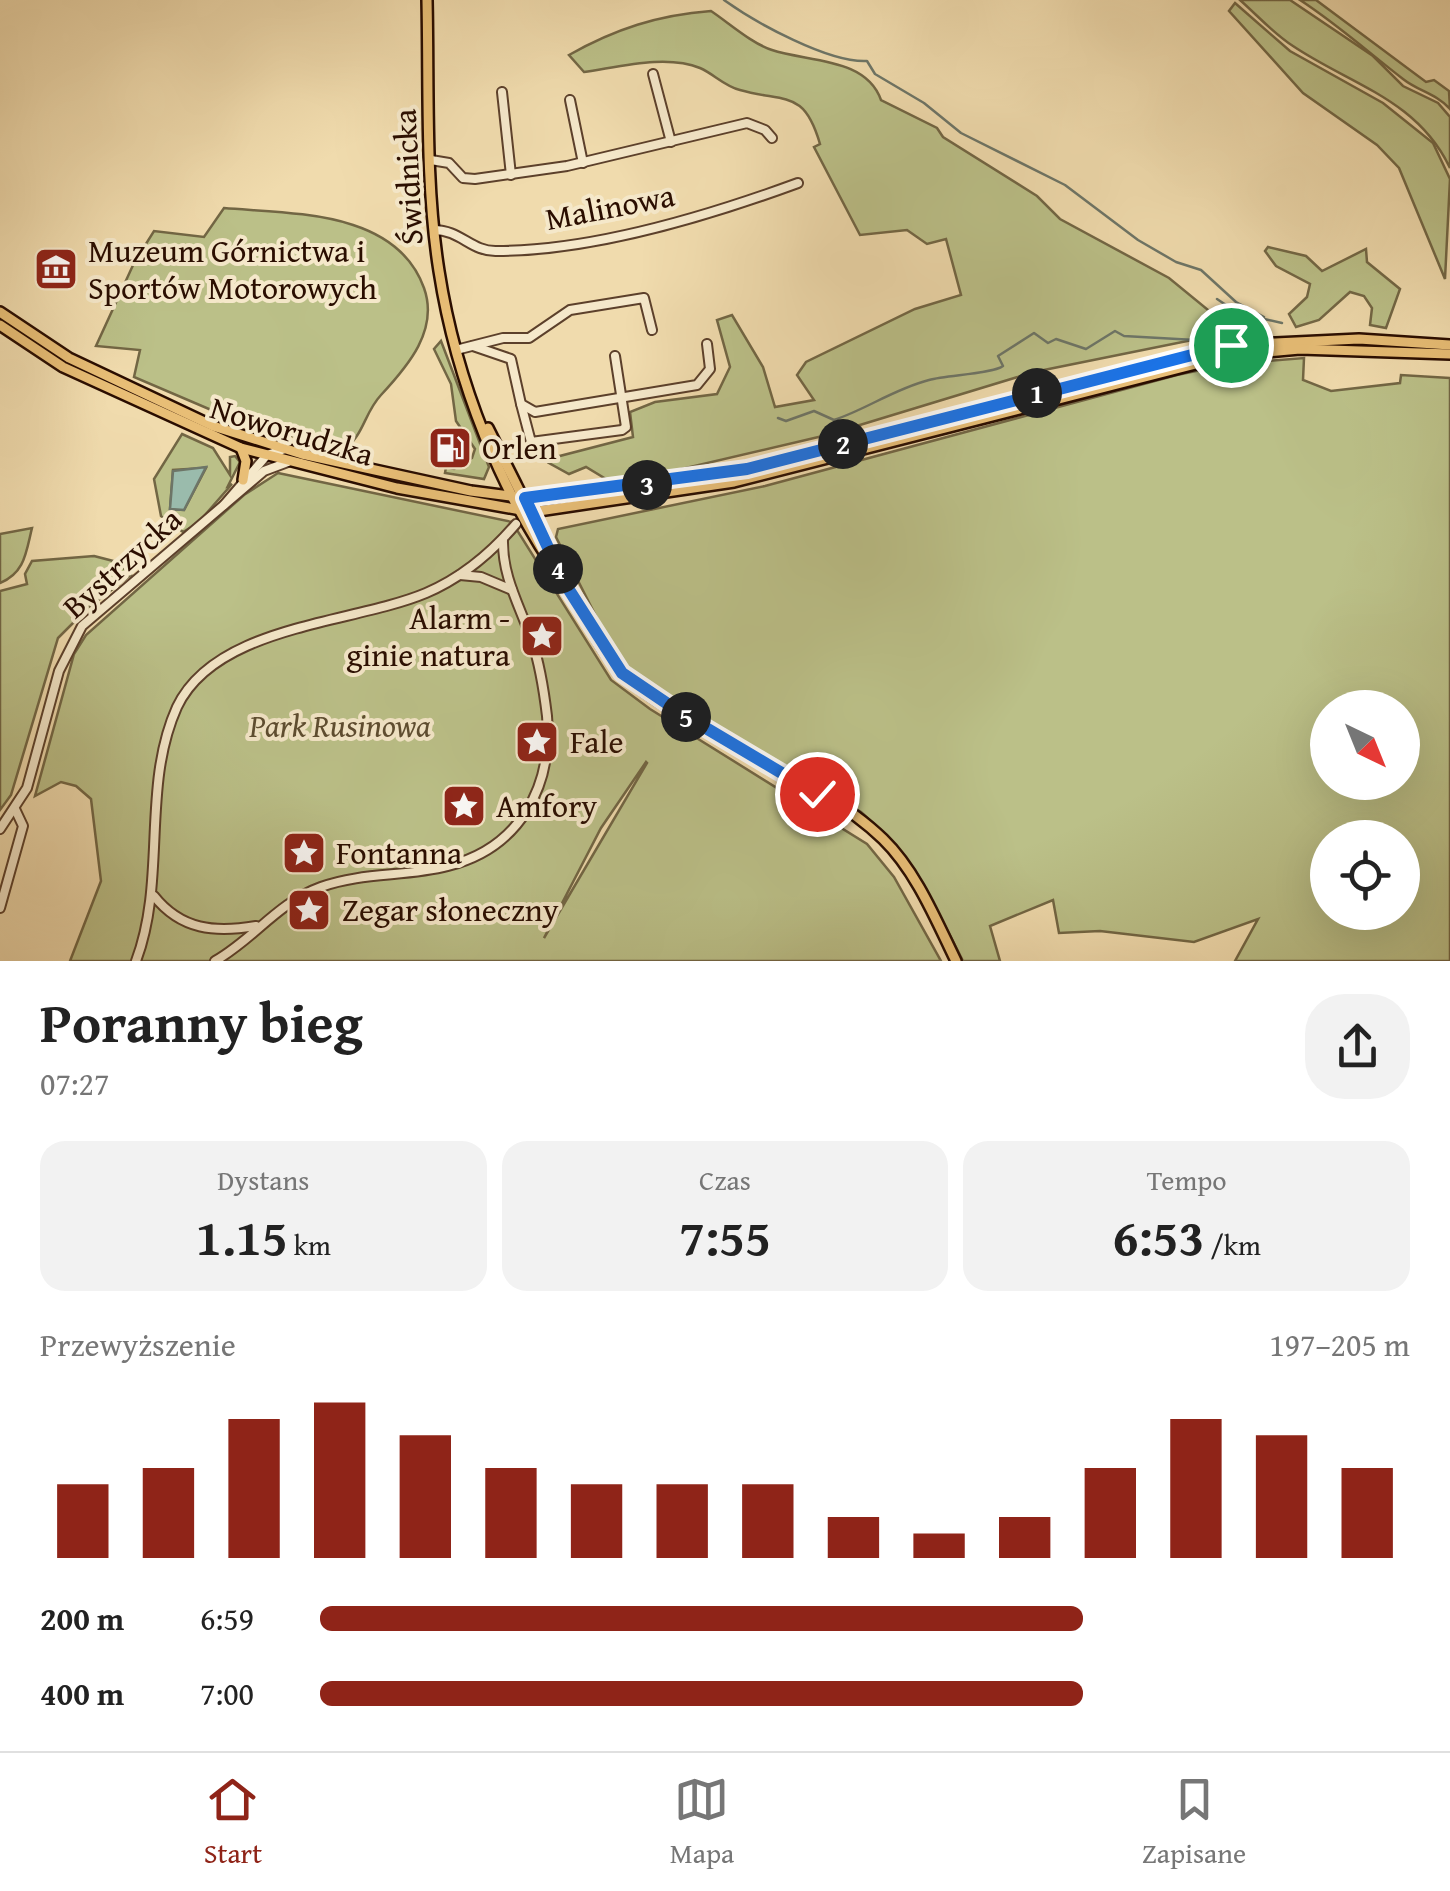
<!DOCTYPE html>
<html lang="pl">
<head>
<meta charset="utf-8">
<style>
  :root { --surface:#fff; --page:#f2f2f2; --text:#222; --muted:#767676; --line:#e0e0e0; --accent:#8f2418 }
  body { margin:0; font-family:"Gentium Book Plus",serif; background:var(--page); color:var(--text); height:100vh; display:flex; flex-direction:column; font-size:38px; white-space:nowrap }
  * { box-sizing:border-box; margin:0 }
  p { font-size:32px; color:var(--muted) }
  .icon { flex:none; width:55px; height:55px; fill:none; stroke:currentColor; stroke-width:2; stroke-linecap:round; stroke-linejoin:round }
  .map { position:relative; height:961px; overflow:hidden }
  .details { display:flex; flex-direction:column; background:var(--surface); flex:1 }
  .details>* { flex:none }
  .needle { width:65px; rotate:137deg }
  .tools { position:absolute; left:1310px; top:690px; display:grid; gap:20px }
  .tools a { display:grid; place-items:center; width:110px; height:110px; border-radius:50%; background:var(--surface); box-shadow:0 10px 40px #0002; font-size:50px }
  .pin { position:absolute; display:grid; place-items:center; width:85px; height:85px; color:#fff; margin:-42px; border:5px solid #fff; border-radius:50%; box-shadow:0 2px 10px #0007 }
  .km { position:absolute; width:50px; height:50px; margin:-25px; border-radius:50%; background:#222; color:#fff; font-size:28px; line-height:50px; text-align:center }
  .round { display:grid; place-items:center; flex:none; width:105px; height:105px; border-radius:40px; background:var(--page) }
  .head { display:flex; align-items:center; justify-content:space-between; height:170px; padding:0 40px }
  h1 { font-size:55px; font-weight:700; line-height:75px }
  .stats { display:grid; grid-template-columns:repeat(3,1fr); gap:15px; height:170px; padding:10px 40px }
  .stats div { display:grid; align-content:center; border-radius:25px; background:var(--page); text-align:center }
  .stats b { font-size:50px; font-weight:700 }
  .stats small { font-size:28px; font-weight:400 }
  .stats p { font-size:28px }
  .chart { height:280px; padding:20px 40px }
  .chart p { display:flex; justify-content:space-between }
  .chart svg { width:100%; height:180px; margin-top:10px; stroke:var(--accent); stroke-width:6 }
  ul { padding:0 40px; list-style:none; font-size:32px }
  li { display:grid; grid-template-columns:160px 120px 1fr; align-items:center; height:75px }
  li i { height:25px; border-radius:12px; background:var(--accent) }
  .dock { display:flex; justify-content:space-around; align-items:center; height:140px; border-top:2px solid var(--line); background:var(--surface); font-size:28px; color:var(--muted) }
  .dock a { display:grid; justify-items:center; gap:5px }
  .dock .current { color:var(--accent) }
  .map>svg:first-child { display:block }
</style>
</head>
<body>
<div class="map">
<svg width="1450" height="961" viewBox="0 0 1450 961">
  <rect width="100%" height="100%" fill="#f0dbad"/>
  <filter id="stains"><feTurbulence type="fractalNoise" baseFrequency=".002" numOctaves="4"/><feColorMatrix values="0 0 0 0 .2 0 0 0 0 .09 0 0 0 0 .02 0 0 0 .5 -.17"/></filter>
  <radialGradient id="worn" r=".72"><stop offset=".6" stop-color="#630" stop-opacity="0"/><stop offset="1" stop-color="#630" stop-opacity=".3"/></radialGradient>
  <g fill="#bbc088" stroke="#726644" stroke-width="2.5" fill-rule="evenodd">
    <path d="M1240 0H1290L1373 56 1403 86 1438 103 1450 117V168C1417 99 1351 85 1293 46 1274 34 1257 15 1240 0Z"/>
    <path d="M1300 0H1316L1426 82 1434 80 1449 91 1450 109C1437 94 1418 91 1403 79 1368 52 1337 24 1300 0Z"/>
    <polygon points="1235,3 1290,51 1383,103 1433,143 1450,179 1445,279 1399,168 1377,145 1303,93 1229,11"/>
    <path d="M711 11C729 23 751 43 772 50 807 62 866 57 881 100L937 128 943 137 1037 196 1060 219 1169 278 1213 314 1227 338 1212 336 1034 372 827 435 643 478 606 479 586 467 569 474 549 463 556 457 633 437 630 412 655 402 717 394 730 367 717 320 732 315 763 367 775 407 814 400 797 375 806 362 915 309 961 295 946 239 927 244 907 230 860 235 814 147 820 144C804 89 786 103 740 90 724 86 714 74 700 68 666 54 619 67 584 72L569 55C615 29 658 15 711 11Z"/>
    <path d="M224 208C293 214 396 210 424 288 439 330 408 366 381 395 364 413 364 436 343 450L237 421 134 377 140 350 96 346 134 263 154 231 204 237Z"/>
    <polygon points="1268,247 1306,256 1322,271 1366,249 1367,262 1400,289 1386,328 1370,325 1372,308 1364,296 1350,292 1319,320 1296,327 1289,314 1307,297 1310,284 1276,266 1265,251"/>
    <polygon points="441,341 489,467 484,479 445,473 446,467 454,469 472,458 475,449 456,421 451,384 434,349"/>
    <path d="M1304 358 1303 380 1331 391 1400 383 1401 375 1450 378V961H1235L1258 919 1194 942 1100 931 1059 933 1053 900 990 926 1000 961H963C934 904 911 854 861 812L639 679 616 656 556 537 558 529 765 486 1177 375 1229 364ZM1328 708H1402V782H1328ZM1328 838H1402V912H1328Z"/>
    <path d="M182 434 213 448 230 475V457L235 456 240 462 228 486 232 484 198 523 183 532 161 516 154 479ZM206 468 184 510 170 509 173 470Z"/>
    <path d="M278 473 512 522 611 680 650 709 867 844 894 877 941 961H70L101 881 91 799 76 786 61 782 35 796 74 654 86 635 244 495ZM646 762 647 763 544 938 601 828Z"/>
    <path d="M32 528C26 552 25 573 0 583V534Z"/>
    <polygon points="94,556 117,562 131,575 88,608 58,638 11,795 0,810 0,591 27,584 25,574 32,561"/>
  </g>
  <polygon fill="#9abbac" stroke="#6d7567" stroke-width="2.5" points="206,467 184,510 170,509 173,471"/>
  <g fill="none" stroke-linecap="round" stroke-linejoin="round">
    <g stroke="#6d7567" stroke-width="2.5">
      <path d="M724 0C756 23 829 63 867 61L875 74 924 103 961 133 1065 185 1138 240 1176 262 1201 270 1236 302 1264 317"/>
      <polyline points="1217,299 1238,313 1282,323"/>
      <path d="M778 418 786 421 814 411 834 420C867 409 894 389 929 380 947 375 992 374 1003 366L998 356 1034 333 1048 343 1056 339 1086 349 1115 331 1124 336 1195 340 1218 329"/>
    </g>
    <defs>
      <g id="minor">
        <polyline points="653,74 671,142"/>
        <polyline points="502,92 511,175"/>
        <polyline points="570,100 583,163"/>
        <polyline points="431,160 449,163 463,178 475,179 567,166 747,123 765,130 772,138"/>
        <path d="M434 230C461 230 471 252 497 251 594 251 708 216 798 183"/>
        <polyline points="473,346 511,359 521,404 535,412 697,385 710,369 707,344"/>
        <polyline points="456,350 503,338 529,338 570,310 644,298 652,330"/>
        <polyline points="521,404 531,442 622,430 626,427 615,356"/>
        <polyline points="224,505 267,455 285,449"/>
        <polyline points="460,575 481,577 512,590"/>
        <polyline points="0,829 27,788 59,671 82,626 264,471 288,462"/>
        <path d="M154 896C181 930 215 933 256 926"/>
        <polyline points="0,908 23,826 15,809"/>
        <path d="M136 961C167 879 141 787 177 707 216 625 352 624 426 593 461 578 492 552 516 524"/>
        <path d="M215 961C254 939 277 903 321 887 362 872 406 877 448 866 520 848 553 786 547 716 544 691 540 665 532 641 520 606 502 577 503 539"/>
      </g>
      <g id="major">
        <path d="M427 0C429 90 425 183 439 271 456 381 501 494 565 584 587 615 602 659 633 683 706 740 819 777 883 839 916 871 936 920 956 961"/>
        <polyline points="0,312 69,358 213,426 302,454 471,491 525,498 747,469 1231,345 1359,339 1450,345"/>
        <polyline points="0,325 63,367 241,448 397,488 532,512 734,482 1231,355 1300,349 1450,354"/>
        <polyline points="488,428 559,570"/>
        <polyline points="241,448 246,461 243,480"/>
      </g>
    </defs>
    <use href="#minor" stroke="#5c402b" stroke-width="12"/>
    <use href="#major" stroke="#2a0d00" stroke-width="14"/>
    <use href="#minor" stroke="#f5e8ca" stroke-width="8"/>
    <use href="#major" stroke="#e8be76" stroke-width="9"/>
  </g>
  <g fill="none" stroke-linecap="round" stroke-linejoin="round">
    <defs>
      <polyline id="route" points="817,794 684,715 622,673 564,582 525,498 747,469 1231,345"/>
    </defs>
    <use href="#route" stroke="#fff" stroke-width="20"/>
    <use href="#route" stroke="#1a73e8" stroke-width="12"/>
  </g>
  <defs>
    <symbol id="museum-square" viewBox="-11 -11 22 22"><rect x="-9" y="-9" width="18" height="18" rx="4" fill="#8f2418" stroke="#f5e8ca"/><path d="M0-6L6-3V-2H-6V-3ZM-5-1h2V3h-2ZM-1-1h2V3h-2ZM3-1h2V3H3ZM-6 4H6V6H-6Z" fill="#fff"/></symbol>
    <symbol id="fuel-square" viewBox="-11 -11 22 22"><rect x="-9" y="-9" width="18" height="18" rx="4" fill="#8f2418" stroke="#f5e8ca"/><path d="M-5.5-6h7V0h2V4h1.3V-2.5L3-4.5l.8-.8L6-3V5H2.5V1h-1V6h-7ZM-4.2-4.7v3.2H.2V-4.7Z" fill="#fff"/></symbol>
    <symbol id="sight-square" viewBox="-11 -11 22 22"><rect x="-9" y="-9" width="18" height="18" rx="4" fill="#8f2418" stroke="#f5e8ca"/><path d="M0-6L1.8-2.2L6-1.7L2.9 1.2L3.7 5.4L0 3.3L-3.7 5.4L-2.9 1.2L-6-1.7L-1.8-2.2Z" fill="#fff"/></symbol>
  </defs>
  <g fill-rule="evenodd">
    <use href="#museum-square" x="31" y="244" width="50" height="50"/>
    <use href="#fuel-square" x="425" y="423" width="50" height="50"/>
    <use href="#sight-square" x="517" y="611" width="50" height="50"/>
    <use href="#sight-square" x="512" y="717" width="50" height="50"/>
    <use href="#sight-square" x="439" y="781" width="50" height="50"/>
    <use href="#sight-square" x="279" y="828" width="50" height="50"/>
    <use href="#sight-square" x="284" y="885" width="50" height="50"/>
  </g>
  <g text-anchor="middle" stroke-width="8" stroke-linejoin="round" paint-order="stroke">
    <g font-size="32" fill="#2a0d00" stroke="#f5e8ca">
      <text transform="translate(408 177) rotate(-93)" y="11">Świdnicka</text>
      <text transform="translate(610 207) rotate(-11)" y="11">Malinowa</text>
      <text transform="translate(292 431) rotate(17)" y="11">Noworudzka</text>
      <text transform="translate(122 563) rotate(-42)" y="11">Bystrzycka</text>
    </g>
    <g font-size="32" fill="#2a0d00" stroke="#f5e8ca" text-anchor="start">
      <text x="88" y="262">Muzeum Górnictwa i<tspan x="88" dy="37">Sportów Motorowych</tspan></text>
      <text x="482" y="459">Orlen</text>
      <text x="510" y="629" text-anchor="end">Alarm -<tspan x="510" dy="37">ginie natura</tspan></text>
      <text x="570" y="753">Fale</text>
      <text x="496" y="817">Amfory</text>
      <text x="336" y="864">Fontanna</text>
      <text x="342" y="921">Zegar słoneczny</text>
    </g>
    <g font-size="32" font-style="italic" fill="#5d4c30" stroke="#f5e8ca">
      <text x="340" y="737">Park Rusinowa</text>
    </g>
  </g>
  <rect width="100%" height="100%" filter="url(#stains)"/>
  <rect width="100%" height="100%" fill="url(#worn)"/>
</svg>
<div class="tools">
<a><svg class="needle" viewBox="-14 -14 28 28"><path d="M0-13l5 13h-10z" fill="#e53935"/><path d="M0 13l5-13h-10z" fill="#767676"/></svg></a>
<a><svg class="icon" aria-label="locate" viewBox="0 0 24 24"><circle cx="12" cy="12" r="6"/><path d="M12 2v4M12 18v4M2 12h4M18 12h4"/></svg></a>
</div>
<div class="pin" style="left:1231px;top:345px;background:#1e9e55"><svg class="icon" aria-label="arrive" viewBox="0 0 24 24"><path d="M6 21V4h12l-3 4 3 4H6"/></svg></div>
<div class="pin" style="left:817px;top:794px;background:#d93025"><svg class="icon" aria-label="check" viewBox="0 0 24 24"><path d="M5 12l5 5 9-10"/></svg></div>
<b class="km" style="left:1037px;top:393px">1</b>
<b class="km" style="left:843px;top:444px">2</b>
<b class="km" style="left:647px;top:485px">3</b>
<b class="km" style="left:558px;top:569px">4</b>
<b class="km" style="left:686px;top:717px">5</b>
</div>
<section class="details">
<div class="head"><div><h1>Poranny bieg</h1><p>07:27</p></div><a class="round"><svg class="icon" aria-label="share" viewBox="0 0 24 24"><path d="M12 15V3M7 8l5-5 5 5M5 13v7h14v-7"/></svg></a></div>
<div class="stats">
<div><p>Dystans</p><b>1.15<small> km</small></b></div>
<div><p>Czas</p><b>7:55</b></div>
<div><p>Tempo</p><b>6:53<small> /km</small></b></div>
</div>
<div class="chart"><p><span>Przewyższenie</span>197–205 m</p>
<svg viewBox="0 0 160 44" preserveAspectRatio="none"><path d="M5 44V26M15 44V22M25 44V10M35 44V6M45 44V14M55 44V22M65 44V26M75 44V26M85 44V26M95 44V34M105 44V38M115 44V34M125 44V22M135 44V10M145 44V14M155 44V22"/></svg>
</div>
<ul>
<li><b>200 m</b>6:59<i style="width:70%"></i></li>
<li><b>400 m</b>7:00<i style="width:70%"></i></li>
</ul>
</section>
<nav class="dock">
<a class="current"><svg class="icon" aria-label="home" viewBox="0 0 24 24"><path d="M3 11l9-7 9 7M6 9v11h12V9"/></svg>Start</a>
<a><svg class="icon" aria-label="map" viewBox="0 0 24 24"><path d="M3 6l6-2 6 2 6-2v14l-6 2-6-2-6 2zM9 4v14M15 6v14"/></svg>Mapa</a>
<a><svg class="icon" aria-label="saved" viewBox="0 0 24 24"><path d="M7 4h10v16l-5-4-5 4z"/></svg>Zapisane</a>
</nav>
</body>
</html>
